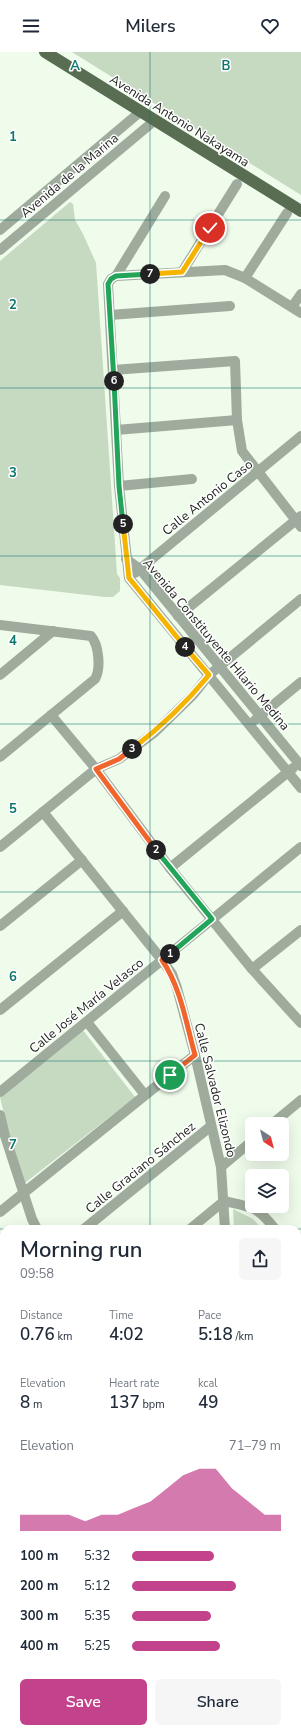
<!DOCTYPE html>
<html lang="en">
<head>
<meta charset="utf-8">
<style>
  :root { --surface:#fff; --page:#f6f6f7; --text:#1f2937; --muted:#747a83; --accent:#c3428c }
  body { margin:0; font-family:"Nunito Sans",sans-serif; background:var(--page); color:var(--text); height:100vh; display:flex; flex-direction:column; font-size:15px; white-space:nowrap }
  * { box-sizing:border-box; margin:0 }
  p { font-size:13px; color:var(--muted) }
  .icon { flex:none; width:22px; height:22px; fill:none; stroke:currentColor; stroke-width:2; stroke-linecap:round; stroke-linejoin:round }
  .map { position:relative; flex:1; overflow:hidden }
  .side { position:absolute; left:0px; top:1173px; width:301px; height:508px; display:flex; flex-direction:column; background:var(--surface); border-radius:12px 12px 0 0; box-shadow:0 4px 16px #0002 }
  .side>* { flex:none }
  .needle { width:26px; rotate:144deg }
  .buttons { position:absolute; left:245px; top:1065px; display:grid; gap:8px }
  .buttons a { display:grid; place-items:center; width:44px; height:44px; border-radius:6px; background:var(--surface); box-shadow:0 4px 16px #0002; font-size:20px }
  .pin { position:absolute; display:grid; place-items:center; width:34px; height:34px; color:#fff; margin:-17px; border:2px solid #fff; border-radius:50%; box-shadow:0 1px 4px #0007 }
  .km { position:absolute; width:20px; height:20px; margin:-10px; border-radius:50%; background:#222; color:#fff; font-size:11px; line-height:20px; text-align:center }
  .round { display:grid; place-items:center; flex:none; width:42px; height:42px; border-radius:6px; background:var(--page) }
  .headline { display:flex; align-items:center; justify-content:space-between; height:68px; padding:0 20px }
  h1 { font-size:22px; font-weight:600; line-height:30px }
  .stats { display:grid; grid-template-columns:repeat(3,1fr); gap:6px; height:68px; padding:4px 20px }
  .stats div { display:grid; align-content:center }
  .stats b { font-size:17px; font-weight:600 }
  .stats small { font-size:11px; font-weight:400 }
  .stats p { font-size:11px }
  .chart { height:112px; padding:8px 20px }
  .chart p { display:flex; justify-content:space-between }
  .chart svg { width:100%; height:72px; margin-top:4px; fill:var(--accent); opacity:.7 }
  .cta { display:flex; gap:8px; margin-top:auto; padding:8px 20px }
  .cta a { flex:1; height:46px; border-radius:6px; background:var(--accent); color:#fff; font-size:16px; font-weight:600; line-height:46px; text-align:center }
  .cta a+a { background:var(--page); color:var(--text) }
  ul { padding:0 20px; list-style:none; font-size:13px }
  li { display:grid; grid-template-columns:64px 48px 1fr; align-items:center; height:30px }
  li i { height:10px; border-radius:5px; background:var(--accent) }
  header { display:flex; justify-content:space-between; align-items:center; height:52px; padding:0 20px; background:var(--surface); font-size:18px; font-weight:600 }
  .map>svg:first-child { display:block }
</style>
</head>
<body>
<header><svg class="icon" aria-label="menu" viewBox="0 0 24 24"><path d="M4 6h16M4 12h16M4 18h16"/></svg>Milers<svg class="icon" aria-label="heart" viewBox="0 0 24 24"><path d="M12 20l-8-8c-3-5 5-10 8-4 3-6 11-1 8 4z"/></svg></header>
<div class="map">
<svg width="301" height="1681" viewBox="0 0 301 1681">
  <rect width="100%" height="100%" fill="#effbeb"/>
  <g fill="#c6d9c1">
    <polygon points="72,0 301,0 301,143"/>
    <polygon points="70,150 73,152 75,168 83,182 96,211 117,522 120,526 120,539 113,545 105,545 0,533 0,209"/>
    <polygon points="82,977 135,1045 21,1134 0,1045"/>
    <polygon points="233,1157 253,1167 262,1177 234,1177"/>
    <polygon points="297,1219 301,1224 301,1296 297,1299"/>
  </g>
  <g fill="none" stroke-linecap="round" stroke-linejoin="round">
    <g stroke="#8fa988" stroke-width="10">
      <polyline points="0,1361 4,1375"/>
      <polyline points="89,1677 90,1681"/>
    </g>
    <g stroke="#9fab9c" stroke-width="10">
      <polyline points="0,178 140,60"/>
      <polyline points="0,198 154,69"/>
      <polyline points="182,220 237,132"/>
      <polyline points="116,224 165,144"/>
      <polyline points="245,226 287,161"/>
      <polyline points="292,255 301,242"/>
      <polyline points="301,261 245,226 225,218 116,224 111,227 108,232 119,434 129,526 301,736"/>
      <polyline points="110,263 230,254"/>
      <polyline points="113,318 235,309 237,368 242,399 301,475"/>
      <polyline points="116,378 237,368"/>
      <polyline points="119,434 192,427"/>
      <polyline points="126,507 140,517 301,714"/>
      <polyline points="135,521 301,384"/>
      <polyline points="178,564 301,464"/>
      <path d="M0 573 91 584C99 593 101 617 95 627L0 705"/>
      <polyline points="0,623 53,579"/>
      <polyline points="51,663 96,717 170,816 252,917 301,971"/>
      <polyline points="255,668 301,630"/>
      <polyline points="43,760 162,908 172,922 177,936 195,1003 221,1115 225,1177"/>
      <polyline points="0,795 96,717 119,707 155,680 193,643 209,623 301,547"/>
      <polyline points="170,816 293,716"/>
      <polyline points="0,874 82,808"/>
      <polyline points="252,917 301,878"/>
      <polyline points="0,958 123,859"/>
      <polyline points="87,970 145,1043"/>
      <polyline points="0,1040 301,795"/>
      <polyline points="0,1063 5,1084 32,1167 37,1177"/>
      <polyline points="272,1072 301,1048"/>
      <polyline points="221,1115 252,1089"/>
      <polyline points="0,1160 195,1003"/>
      <polyline points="84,1177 211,1074"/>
      <path d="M190 1177 224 1149C252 1155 257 1154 275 1177"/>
      <polyline points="297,1204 301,1209"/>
      <polyline points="0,1241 4,1246"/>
      <polyline points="0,1306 4,1320"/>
      <polyline points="297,1309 301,1306"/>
      <polyline points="297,1394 301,1444"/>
      <polyline points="0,1425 4,1440"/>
      <polyline points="0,1552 4,1549"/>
      <polyline points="297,1561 301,1558"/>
      <polyline points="0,1636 4,1633"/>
      <polyline points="69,1677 70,1681"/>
      <polyline points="101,1677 102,1681"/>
      <polyline points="245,1677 245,1681"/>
      <polyline points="54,1681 59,1677"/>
      <polyline points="151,1681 156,1677"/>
    </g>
    <polyline stroke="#586d52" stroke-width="12" points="45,0 301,159"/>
  </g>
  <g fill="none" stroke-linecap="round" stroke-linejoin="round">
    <defs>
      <path id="split-1" d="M170 902 162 908C181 936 186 971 195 1003L170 1023"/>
      <polyline id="split-2" points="156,798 212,867 170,902"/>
      <polyline id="split-3" points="132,697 119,707 96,717 156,798"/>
      <path id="split-4" d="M132 697C161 675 186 651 209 623L185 595"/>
      <polyline id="split-5" points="123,472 129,526 185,595"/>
      <polyline id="split-6" points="114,329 119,434 123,472"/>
      <polyline id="split-7" points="114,329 108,232 111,227 116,224 150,222"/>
      <polyline id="split-8" points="150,222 182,220 210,176"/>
    </defs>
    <use href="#split-1" stroke="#fff" stroke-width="8"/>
    <use href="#split-2" stroke="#fff" stroke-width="8"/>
    <use href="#split-3" stroke="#fff" stroke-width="8"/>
    <use href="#split-4" stroke="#fff" stroke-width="8"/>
    <use href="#split-5" stroke="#fff" stroke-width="8"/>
    <use href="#split-6" stroke="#fff" stroke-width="8"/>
    <use href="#split-7" stroke="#fff" stroke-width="8"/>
    <use href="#split-8" stroke="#fff" stroke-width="8"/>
    <use href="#split-1" stroke="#f0652b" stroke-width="5"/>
    <use href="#split-2" stroke="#22a559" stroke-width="5"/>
    <use href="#split-3" stroke="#f0652b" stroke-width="5"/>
    <use href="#split-4" stroke="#f5b400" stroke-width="5"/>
    <use href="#split-5" stroke="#f5b400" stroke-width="5"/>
    <use href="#split-6" stroke="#22a559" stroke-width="5"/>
    <use href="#split-7" stroke="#22a559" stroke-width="5"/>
    <use href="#split-8" stroke="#f5b400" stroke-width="5"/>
  </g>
  <path fill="none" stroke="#0f766e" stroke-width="1" stroke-opacity="0.55" d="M150 0V1177M0 168H301M0 336H301M0 504H301M0 672H301M0 840H301M0 1009H301M0 1177H301M0 1345H4M297 1345H301M0 1513H4M297 1513H301M150 1677V1681"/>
  <g text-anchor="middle" stroke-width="3" stroke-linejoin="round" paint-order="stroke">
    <g font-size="13" fill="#1e221d" stroke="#fff">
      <text transform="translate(180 68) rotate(32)" y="5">Avenida Antonio Nakayama</text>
      <text transform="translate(69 123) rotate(-40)" y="5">Avenida de la Marina</text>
      <text transform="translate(207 445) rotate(-39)" y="5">Calle Antonio Caso</text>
      <text transform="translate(217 592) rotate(50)" y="5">Avenida Constituyente Hilario Medina</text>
      <text transform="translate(86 953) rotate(-39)" y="5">Calle José María Velasco</text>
      <text transform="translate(216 1038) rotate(76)" y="5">Calle Salvador Elizondo</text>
      <text transform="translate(140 1115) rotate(-39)" y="5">Calle Graciano Sánchez</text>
    </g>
  </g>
  <g font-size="13" text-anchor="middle" font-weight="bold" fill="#0f766e" stroke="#fff" stroke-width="3" stroke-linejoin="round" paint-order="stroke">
    <text x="75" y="18">A</text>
    <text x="226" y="18">B</text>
    <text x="13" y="89">1</text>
    <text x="13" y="257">2</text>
    <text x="13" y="425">3</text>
    <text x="13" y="593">4</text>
    <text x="13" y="761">5</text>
    <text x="13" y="929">6</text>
    <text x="13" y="1097">7</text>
  </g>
</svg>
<div class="buttons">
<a><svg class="needle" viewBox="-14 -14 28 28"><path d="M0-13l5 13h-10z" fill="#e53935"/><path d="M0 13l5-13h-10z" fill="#747a83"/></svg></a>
<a><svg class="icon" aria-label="layers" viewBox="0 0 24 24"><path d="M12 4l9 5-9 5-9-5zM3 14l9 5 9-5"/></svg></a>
</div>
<div class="pin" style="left:170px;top:1023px;background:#1e9e55"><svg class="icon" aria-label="arrive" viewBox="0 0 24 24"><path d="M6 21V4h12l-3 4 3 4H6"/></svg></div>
<div class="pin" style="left:210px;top:176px;background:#d93025"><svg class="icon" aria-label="check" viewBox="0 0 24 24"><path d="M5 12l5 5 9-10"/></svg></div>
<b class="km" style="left:170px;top:902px">1</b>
<b class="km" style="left:156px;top:798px">2</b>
<b class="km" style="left:132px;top:697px">3</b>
<b class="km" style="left:185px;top:595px">4</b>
<b class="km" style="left:123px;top:472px">5</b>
<b class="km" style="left:114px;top:329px">6</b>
<b class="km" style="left:150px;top:222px">7</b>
<section class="side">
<div class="headline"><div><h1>Morning run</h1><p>09:58</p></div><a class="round"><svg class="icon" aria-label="share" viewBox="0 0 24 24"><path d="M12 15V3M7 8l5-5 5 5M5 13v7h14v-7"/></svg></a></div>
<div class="stats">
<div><p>Distance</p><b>0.76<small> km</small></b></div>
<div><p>Time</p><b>4:02</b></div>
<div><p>Pace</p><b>5:18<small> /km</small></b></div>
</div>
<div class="stats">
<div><p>Elevation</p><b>8<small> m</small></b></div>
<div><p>Heart rate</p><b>137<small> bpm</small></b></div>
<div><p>kcal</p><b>49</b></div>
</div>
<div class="chart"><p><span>Elevation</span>71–79 m</p>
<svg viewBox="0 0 160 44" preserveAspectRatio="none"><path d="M0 44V34L10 34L20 34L30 34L40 38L50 34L60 34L70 30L80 26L90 18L100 10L110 6L120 6L130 18L140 26L150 34L160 34V44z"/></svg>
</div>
<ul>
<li><b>100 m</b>5:32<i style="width:55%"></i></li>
<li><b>200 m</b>5:12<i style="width:70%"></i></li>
<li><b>300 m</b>5:35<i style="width:53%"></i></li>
<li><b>400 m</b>5:25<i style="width:59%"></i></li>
</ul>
<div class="cta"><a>Save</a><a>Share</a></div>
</section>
</div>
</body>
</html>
